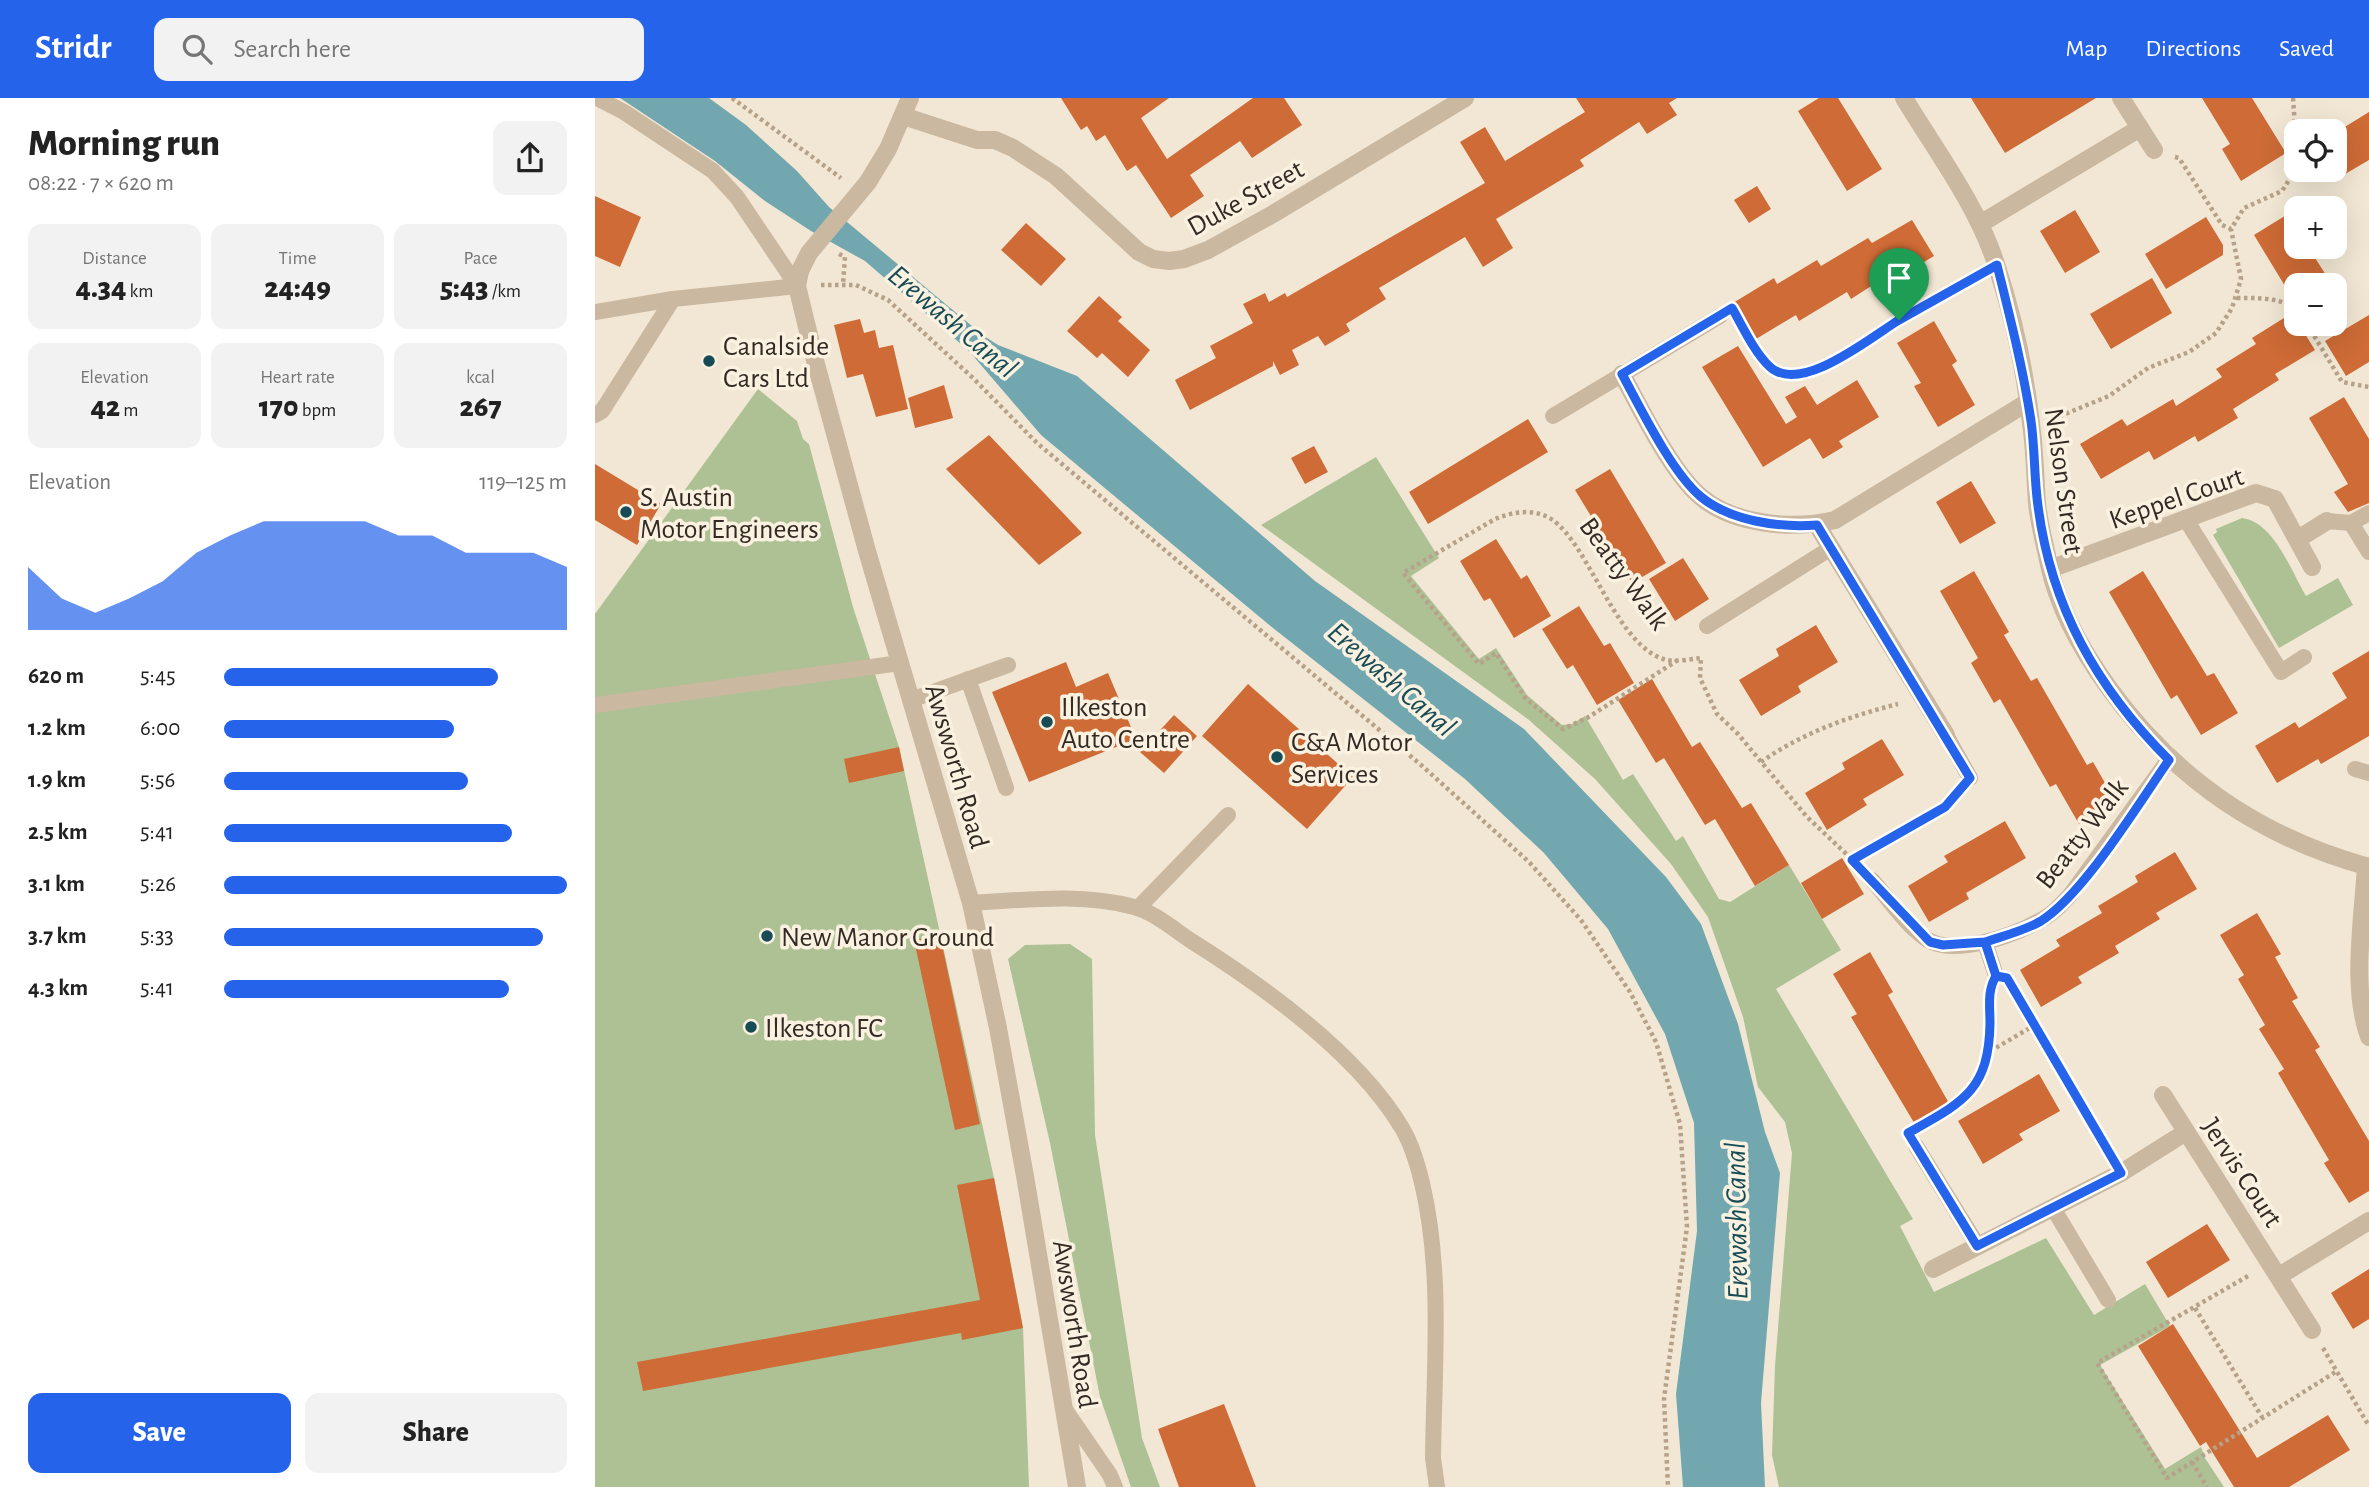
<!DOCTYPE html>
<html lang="en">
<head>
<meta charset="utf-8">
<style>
  :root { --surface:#fff; --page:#f2f2f2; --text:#222; --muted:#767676; --accent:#2563eb }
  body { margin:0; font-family:"Alegreya Sans",sans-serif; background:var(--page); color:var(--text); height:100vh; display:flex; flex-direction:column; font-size:26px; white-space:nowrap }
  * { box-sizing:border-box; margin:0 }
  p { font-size:23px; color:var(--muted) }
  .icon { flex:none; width:38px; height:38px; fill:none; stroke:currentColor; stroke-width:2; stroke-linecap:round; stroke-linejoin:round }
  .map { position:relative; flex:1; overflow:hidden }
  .drawer { display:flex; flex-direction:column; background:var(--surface); width:595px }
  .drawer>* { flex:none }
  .fabs { position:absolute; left:1689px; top:21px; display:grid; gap:14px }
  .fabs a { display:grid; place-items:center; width:63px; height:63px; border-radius:14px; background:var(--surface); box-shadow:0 7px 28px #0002; font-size:35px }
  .pin { position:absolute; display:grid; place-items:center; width:60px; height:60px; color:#fff; margin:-72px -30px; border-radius:50% 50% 50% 0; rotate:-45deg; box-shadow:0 0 7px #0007 }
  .pin .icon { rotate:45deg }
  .round { display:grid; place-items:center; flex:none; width:74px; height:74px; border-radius:14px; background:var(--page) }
  .head { display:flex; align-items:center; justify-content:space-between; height:119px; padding:0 28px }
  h1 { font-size:38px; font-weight:800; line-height:52px }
  .metrics { display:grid; grid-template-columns:repeat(3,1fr); gap:10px; height:119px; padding:7px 28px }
  .metrics div { display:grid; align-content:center; border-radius:14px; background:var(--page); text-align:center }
  .metrics b { font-size:30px; font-weight:800 }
  .metrics small { font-size:19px; font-weight:400 }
  .metrics p { font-size:19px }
  .chart { height:196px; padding:14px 28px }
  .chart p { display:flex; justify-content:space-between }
  .chart svg { width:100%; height:126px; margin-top:7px; fill:var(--accent); opacity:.7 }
  .cta { display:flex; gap:14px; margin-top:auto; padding:14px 28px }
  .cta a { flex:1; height:80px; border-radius:14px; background:var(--accent); color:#fff; font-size:28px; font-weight:800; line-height:80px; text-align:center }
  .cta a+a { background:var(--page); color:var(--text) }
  ul { padding:0 28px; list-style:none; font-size:23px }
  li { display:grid; grid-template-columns:112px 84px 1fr; align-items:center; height:52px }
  li i { height:18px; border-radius:9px; background:var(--accent) }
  header { display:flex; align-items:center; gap:42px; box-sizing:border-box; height:98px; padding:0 35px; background:var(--accent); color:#fff }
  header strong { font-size:33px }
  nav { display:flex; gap:38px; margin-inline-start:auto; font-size:24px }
  .search { width:490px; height:63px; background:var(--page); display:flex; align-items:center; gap:18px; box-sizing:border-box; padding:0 24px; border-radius:14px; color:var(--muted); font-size:26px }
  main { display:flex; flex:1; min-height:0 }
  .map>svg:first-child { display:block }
</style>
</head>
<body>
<header>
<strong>Stridr</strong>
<div class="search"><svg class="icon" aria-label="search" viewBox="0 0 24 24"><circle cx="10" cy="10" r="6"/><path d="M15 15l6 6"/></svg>Search here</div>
<nav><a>Map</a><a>Directions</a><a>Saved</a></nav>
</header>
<main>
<section class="drawer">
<div class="head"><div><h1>Morning run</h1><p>08:22 · 7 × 620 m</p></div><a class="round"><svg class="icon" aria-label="share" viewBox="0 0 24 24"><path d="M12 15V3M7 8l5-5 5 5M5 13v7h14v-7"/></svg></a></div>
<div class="metrics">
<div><p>Distance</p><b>4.34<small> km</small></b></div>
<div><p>Time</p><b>24:49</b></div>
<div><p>Pace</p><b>5:43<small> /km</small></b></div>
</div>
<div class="metrics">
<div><p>Elevation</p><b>42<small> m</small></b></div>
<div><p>Heart rate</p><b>170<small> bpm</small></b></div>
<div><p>kcal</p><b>267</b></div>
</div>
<div class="chart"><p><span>Elevation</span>119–125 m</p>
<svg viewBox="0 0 160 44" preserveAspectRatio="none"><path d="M0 44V22L10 33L20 38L30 33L40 27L50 17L60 11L70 6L80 6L90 6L100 6L110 11L120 11L130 17L140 17L150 17L160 22V44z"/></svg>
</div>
<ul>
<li><b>620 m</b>5:45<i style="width:80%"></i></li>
<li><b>1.2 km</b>6:00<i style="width:67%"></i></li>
<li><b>1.9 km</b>5:56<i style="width:71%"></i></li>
<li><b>2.5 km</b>5:41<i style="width:84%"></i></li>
<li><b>3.1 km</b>5:26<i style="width:100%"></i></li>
<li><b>3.7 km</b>5:33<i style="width:93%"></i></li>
<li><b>4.3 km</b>5:41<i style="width:83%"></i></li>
</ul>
<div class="cta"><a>Save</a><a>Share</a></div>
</section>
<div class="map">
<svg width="1774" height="1389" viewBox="0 0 1774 1389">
  <rect width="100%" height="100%" fill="#f2e7d4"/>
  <g fill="#adc194">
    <polygon points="163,291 202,323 208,341 214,346 258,509 304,649 399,1080 428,1230 434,1389 0,1389 0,516"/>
    <polygon points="781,359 844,460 816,478 884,561 901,550 932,597 967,627 977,626 990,618 1028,682 1038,676 1081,743 1088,738 1124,801 1135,804 1194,767 1246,852 1181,891 1318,1121 1305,1128 1339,1194 1451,1140 1499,1217 1550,1186 1575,1228 1505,1267 1570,1371 1606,1349 1610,1360 1629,1389 1184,1389 1177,1357 1180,1268 1197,1055 1190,1024 1163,989 1148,919 1113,819 1076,766 1000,681 934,622 666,427"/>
    <path d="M1647 420C1679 424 1696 473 1711 498L1743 480 1758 507 1684 550 1618 437 1622 434 1621 431Z"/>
    <polygon points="475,846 497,861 500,1037 547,1340 565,1389 536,1389 505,1299 455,1045 413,861 430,847"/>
  </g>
  <polygon fill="#72a7b0" points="25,0 114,0 151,27 202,73 234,109 389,238 403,247 482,278 720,483 929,631 1071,779 1106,826 1143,926 1170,1034 1185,1075 1166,1305 1170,1389 1088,1389 1081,1296 1102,1133 1099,1025 1070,936 1013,831 949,755 870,681 678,530 446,337 374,253 270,163 216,133 170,103 120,63"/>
  <g fill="#ce6b36">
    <polygon points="466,0 574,0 546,20 572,61 658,0 689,0 707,27 657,60 645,43 595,77 609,98 576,120 541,67 532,73 510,37 501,43 492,28 486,32"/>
    <polygon points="981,0 1082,0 1074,5 1082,17 1052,36 1044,24 985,62 989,68 901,121 918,150 888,169 870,139 784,190 791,201 751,226 755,233 730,248 723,238 697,252 704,267 685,277 678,263 678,268 595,312 580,282 621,260 615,248 658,225 648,206 670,195 674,204 690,195 692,199 890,85 865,44 890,29 910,63 990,14"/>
    <polygon points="1224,0 1243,0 1287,71 1252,93 1203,13"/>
    <polygon points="1376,0 1501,0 1410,55"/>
    <polygon points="1607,0 1657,0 1691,55 1646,83 1627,51 1635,46"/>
    <polygon points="1774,14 1774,62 1740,82 1740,35"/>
    <polygon points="1162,88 1176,111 1154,125 1139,102"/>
    <polygon points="0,98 46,119 25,169 0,158"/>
    <polygon points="1701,111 1701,149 1713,149 1731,177 1714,187 1701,187 1701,195 1696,198 1659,137"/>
    <polygon points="1480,112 1505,154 1470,175 1445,133"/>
    <polygon points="1611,119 1628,147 1628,157 1571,191 1550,156"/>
    <polygon points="1317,122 1339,158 1299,182 1295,176 1256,201 1252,194 1204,223 1201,217 1161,241 1138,205 1179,180 1182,186 1222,162 1226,168 1273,140 1277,145"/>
    <polygon points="431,125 471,161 446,188 406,152"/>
    <polygon points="1557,180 1577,215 1516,251 1495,216"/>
    <polygon points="504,198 527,219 523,223 555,252 533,279 507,255 502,260 472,233"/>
    <polygon points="1697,215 1720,252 1680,276 1684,282 1638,311 1643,320 1603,344 1600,338 1559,362 1554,353 1506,381 1485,346 1527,321 1532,328 1578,301 1581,308 1627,279 1621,271 1661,246 1657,240"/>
    <polygon points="1774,217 1774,264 1751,278 1730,243"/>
    <polygon points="265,221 269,235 280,232 284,250 298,247 313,311 281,319 268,276 252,280 239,227"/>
    <polygon points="1339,223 1362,263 1357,267 1380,307 1343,329 1319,288 1326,285 1302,245"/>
    <polygon points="1143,248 1191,326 1202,319 1190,299 1210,288 1222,307 1262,282 1284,319 1244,343 1248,349 1228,361 1215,340 1168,369 1107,269"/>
    <polygon points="349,287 358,320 320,330 313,300"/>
    <polygon points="1749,299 1774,341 1774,405 1753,414 1739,394 1753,386 1714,320"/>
    <polygon points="933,321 953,354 833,426 814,394"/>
    <polygon points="394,337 487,435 444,467 351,371"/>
    <polygon points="719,348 733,374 710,386 696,360"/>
    <polygon points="0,366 66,406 42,447 0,422"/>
    <polygon points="1015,371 1071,465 1037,485 980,392"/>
    <polygon points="1376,383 1401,425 1365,446 1341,404"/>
    <polygon points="901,441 926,481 932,477 956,518 919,540 895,500 889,503 865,463"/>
    <polygon points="1088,460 1114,501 1080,523 1054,481"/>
    <polygon points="1379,473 1414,534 1409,537 1436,583 1442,580 1492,667 1498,664 1521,704 1484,726 1461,686 1455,689 1405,601 1399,605 1376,565 1383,560 1345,493"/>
    <polygon points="1548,473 1612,578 1619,575 1643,615 1606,637 1582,597 1576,601 1514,494"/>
    <polygon points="984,508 1009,548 1015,545 1039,585 1002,607 978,567 972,571 947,531"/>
    <polygon points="1221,527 1243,564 1203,588 1206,594 1166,618 1144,582 1184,558 1181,551"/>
    <polygon points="1774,553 1774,638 1726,666 1723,661 1682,685 1660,648 1700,624 1704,630 1752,600 1737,575"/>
    <polygon points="471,564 481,589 513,575 541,641 434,684 397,594"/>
    <polygon points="1057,581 1097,649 1105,644 1147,710 1156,705 1194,767 1160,788 1120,721 1110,727 1069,660 1061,665 1023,602"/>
    <polygon points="653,586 758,679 712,731 607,638"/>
    <polygon points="579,617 602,638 569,675 545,654"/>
    <polygon points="1287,641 1309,677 1268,701 1272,707 1232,732 1210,695 1250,671 1247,665"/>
    <polygon points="304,649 309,673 254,685 249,661"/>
    <polygon points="1410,723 1431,760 1371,795 1374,801 1334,824 1313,788 1353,764 1349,758"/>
    <polygon points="1580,754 1602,791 1561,815 1565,821 1520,848 1524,855 1483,879 1487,885 1446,909 1425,872 1465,848 1461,842 1507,815 1503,808 1543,784 1540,778"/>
    <polygon points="1247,760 1269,796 1227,821 1206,785"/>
    <polygon points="1662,815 1686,856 1680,859 1703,900 1697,903 1725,949 1720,952 1774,1043 1774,1093 1754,1105 1729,1065 1734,1062 1683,975 1689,971 1664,931 1670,927 1643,881 1649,877 1625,837"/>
    <polygon points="345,837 385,1026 360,1032 319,842"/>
    <polygon points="1275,854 1298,894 1293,897 1355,1007 1321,1028 1256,919 1262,916 1238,876"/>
    <polygon points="1444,976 1465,1013 1424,1036 1428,1042 1388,1066 1363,1023"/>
    <polygon points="399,1080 428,1230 367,1242 366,1235 48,1293 42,1264 385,1202 362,1087"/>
    <polygon points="1612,1126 1635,1162 1573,1200 1551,1164"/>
    <polygon points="1774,1171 1774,1221 1758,1231 1736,1195"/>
    <polygon points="1578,1226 1662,1360 1733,1317 1755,1352 1694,1389 1639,1389 1611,1344 1605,1348 1543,1248"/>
    <polygon points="629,1306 661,1389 584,1389 563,1331"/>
  </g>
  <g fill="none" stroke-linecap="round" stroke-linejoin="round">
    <g stroke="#b6a28a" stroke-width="4.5" stroke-dasharray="3.5 3.5" stroke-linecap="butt">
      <polyline points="137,0 246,80"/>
      <polyline points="1698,0 1701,43"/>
      <polyline points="1580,59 1584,60 1627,127 1636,131"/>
      <polyline points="244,156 250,159 248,186"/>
      <polyline points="226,187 261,187 293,202 378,280 442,345 825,666 934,764 986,822 1035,894 1061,944 1085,1026 1092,1129 1069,1301 1073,1389"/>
      <path d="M1642 200C1662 200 1684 199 1701 211"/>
      <polyline points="1146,225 1177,271 1193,278 1207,276 1236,264 1380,180"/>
      <polyline points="1712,226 1747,284 1774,289"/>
      <polyline points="1458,321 1514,298 1553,270 1594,254 1621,235 1637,210 1646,181 1636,131 1649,110 1687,93 1701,71"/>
      <path d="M1083 562 992 620 968 631 931 601 901 555 884 566 808 475 900 421C915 415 932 411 948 417 991 432 1016 543 1068 561 1079 565 1094 561 1106 560L1105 580 1122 616 1143 636 1212 719 1261 765"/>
      <path d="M1166 664C1207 635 1255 618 1303 606"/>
      <polyline points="1257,762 1350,709 1360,698"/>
      <polyline points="1419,891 1515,1056"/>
      <polyline points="1392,955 1395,900"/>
      <path d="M1327 1027C1367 1005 1379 1001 1392 955L1440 927"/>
      <polyline points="1653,1178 1502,1265 1572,1380 1742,1273"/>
      <polyline points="1600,1210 1667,1319"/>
      <polyline points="1728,1250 1774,1328"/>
      <polyline points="1597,1364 1612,1389"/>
    </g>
    <g stroke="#cab8a0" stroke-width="16">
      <polyline points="0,214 78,201"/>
      <polyline points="0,317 7,313 78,201 202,188 142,99 118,73 29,14 2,0"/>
      <polyline points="958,318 1125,218"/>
      <polyline points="1590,420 1686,574 1709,559"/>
      <polyline points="1732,423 1756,425 1774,415"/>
      <polyline points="1756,425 1774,454"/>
      <polyline points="1112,528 1236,450"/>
      <polyline points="373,581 411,690"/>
      <polyline points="316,602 413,567"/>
      <polyline points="0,607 305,565"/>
      <polyline points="1351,637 1375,680"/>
      <polyline points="1760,671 1774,675"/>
      <path d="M1277 782C1294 801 1311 828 1333 842 1360 858 1417 838 1442 824 1456 818 1466 807 1476 796L1574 661"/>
      <path d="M376 805C431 802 486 795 539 809 559 814 581 833 598 844 671 890 763 956 807 1030 816 1045 823 1068 827 1085 848 1174 839 1269 838 1360L842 1389"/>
      <polyline points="543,810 633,717"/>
      <polyline points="1390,844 1401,878"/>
      <polyline points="1321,1048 1383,1148"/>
      <polyline points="1458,1110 1513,1202"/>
      <polyline points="469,1310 515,1377 520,1389"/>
    </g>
    <g stroke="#cab8a0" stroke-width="18">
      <path d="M1309 0C1341 53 1382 107 1401 166 1418 217 1430 273 1436 326 1440 352 1440 379 1442 405 1444 426 1450 447 1454 467 1464 513 1487 553 1514 590 1579 680 1667 740 1774 769"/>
      <polyline points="1526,0 1559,52"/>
      <polyline points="308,18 382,42 400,42 418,50 461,78 544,154 558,161 574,163 589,161 613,152 678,116 870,0"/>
      <polyline points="1385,126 1545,30"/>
      <path d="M1027 276C1045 310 1077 375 1106 399 1139 427 1199 432 1240 422L1433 304"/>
      <polyline points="1222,427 1351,637"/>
      <polyline points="1703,441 1732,423"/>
      <polyline points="1455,471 1661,395 1680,401 1717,469"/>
      <path d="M1771 768C1768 820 1756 890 1774 939"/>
      <polyline points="1568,997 1717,1232"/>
      <polyline points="1338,1171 1526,1075 1591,1034"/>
      <polyline points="1684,1178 1774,1123"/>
    </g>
    <g stroke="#cab8a0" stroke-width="18">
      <polyline points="273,84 293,51 315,0"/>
      <polyline points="205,173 202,188 221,266 272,453 376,805 403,930 430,1078 482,1389"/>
    </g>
    <polyline stroke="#cab8a0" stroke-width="18" points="205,173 214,155 273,84"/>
  </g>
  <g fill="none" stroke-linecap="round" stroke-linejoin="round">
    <defs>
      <path id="route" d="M1304 222 1402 167C1415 219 1428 270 1436 323 1440 351 1439 380 1443 408 1456 509 1502 590 1574 662 1544 705 1489 796 1446 823 1429 833 1408 838 1390 844L1401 878C1392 893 1395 908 1395 925 1394 994 1366 1005 1313 1035L1382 1148 1526 1075 1412 880 1401 878 1390 844 1348 847 1335 844 1257 762 1350 709 1375 680 1222 427C1185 430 1134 423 1105 398 1076 373 1046 311 1027 276L1137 210C1148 229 1159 254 1175 269 1206 297 1276 239 1304 222"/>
    </defs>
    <use href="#route" stroke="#fff" stroke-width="14"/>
    <use href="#route" stroke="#2563eb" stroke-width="9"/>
  </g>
  <g fill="#174c56" stroke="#faf1e0" stroke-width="2.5">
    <circle cx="114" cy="263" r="7"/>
    <circle cx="31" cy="414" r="7"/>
    <circle cx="452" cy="624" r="7"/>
    <circle cx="682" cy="659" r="7"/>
    <circle cx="172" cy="838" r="7"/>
    <circle cx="156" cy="929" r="7"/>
  </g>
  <g text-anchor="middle" stroke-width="7" stroke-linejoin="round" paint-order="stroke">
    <g font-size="28" fill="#332a24" stroke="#faf1e0">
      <text transform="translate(650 99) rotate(-29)" y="10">Duke Street</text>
      <text transform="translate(1470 383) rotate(82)" y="10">Nelson Street</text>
      <text transform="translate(1581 399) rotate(-19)" y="10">Keppel Court</text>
      <text transform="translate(1030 475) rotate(54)" y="10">Beatty Walk</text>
      <text transform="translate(363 668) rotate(74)" y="10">Awsworth Road</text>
      <text transform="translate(1486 735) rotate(-52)" y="10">Beatty Walk</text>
      <text transform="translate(1648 1074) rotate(57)" y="10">Jervis Court</text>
      <text transform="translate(481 1226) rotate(81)" y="10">Awsworth Road</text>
    </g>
    <g font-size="28" fill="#332a24" stroke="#faf1e0" text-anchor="start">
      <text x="128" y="257">Canalside<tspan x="128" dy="32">Cars Ltd</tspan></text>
      <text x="45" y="408">S. Austin<tspan x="45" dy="32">Motor Engineers</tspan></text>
      <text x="466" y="618">Ilkeston<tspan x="466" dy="32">Auto Centre</tspan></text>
      <text x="696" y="653">C&amp;A Motor<tspan x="696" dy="32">Services</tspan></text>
      <text x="186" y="848">New Manor Ground</text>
      <text x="170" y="939">Ilkeston FC</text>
    </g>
    <g font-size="30" font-style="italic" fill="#174c56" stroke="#faf1e0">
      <text transform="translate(358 223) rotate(40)" y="10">Erewash Canal</text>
      <text transform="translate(797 581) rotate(41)" y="10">Erewash Canal</text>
      <text transform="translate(1141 1123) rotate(-91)" y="10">Erewash Canal</text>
    </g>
  </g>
</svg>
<div class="fabs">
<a><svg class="icon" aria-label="locate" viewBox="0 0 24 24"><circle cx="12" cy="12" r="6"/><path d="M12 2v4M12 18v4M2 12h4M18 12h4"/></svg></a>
<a>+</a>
<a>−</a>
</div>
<div class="pin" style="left:1304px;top:222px;background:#1e9e55"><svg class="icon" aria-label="arrive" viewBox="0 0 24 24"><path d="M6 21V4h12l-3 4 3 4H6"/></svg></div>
</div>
</main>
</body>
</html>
